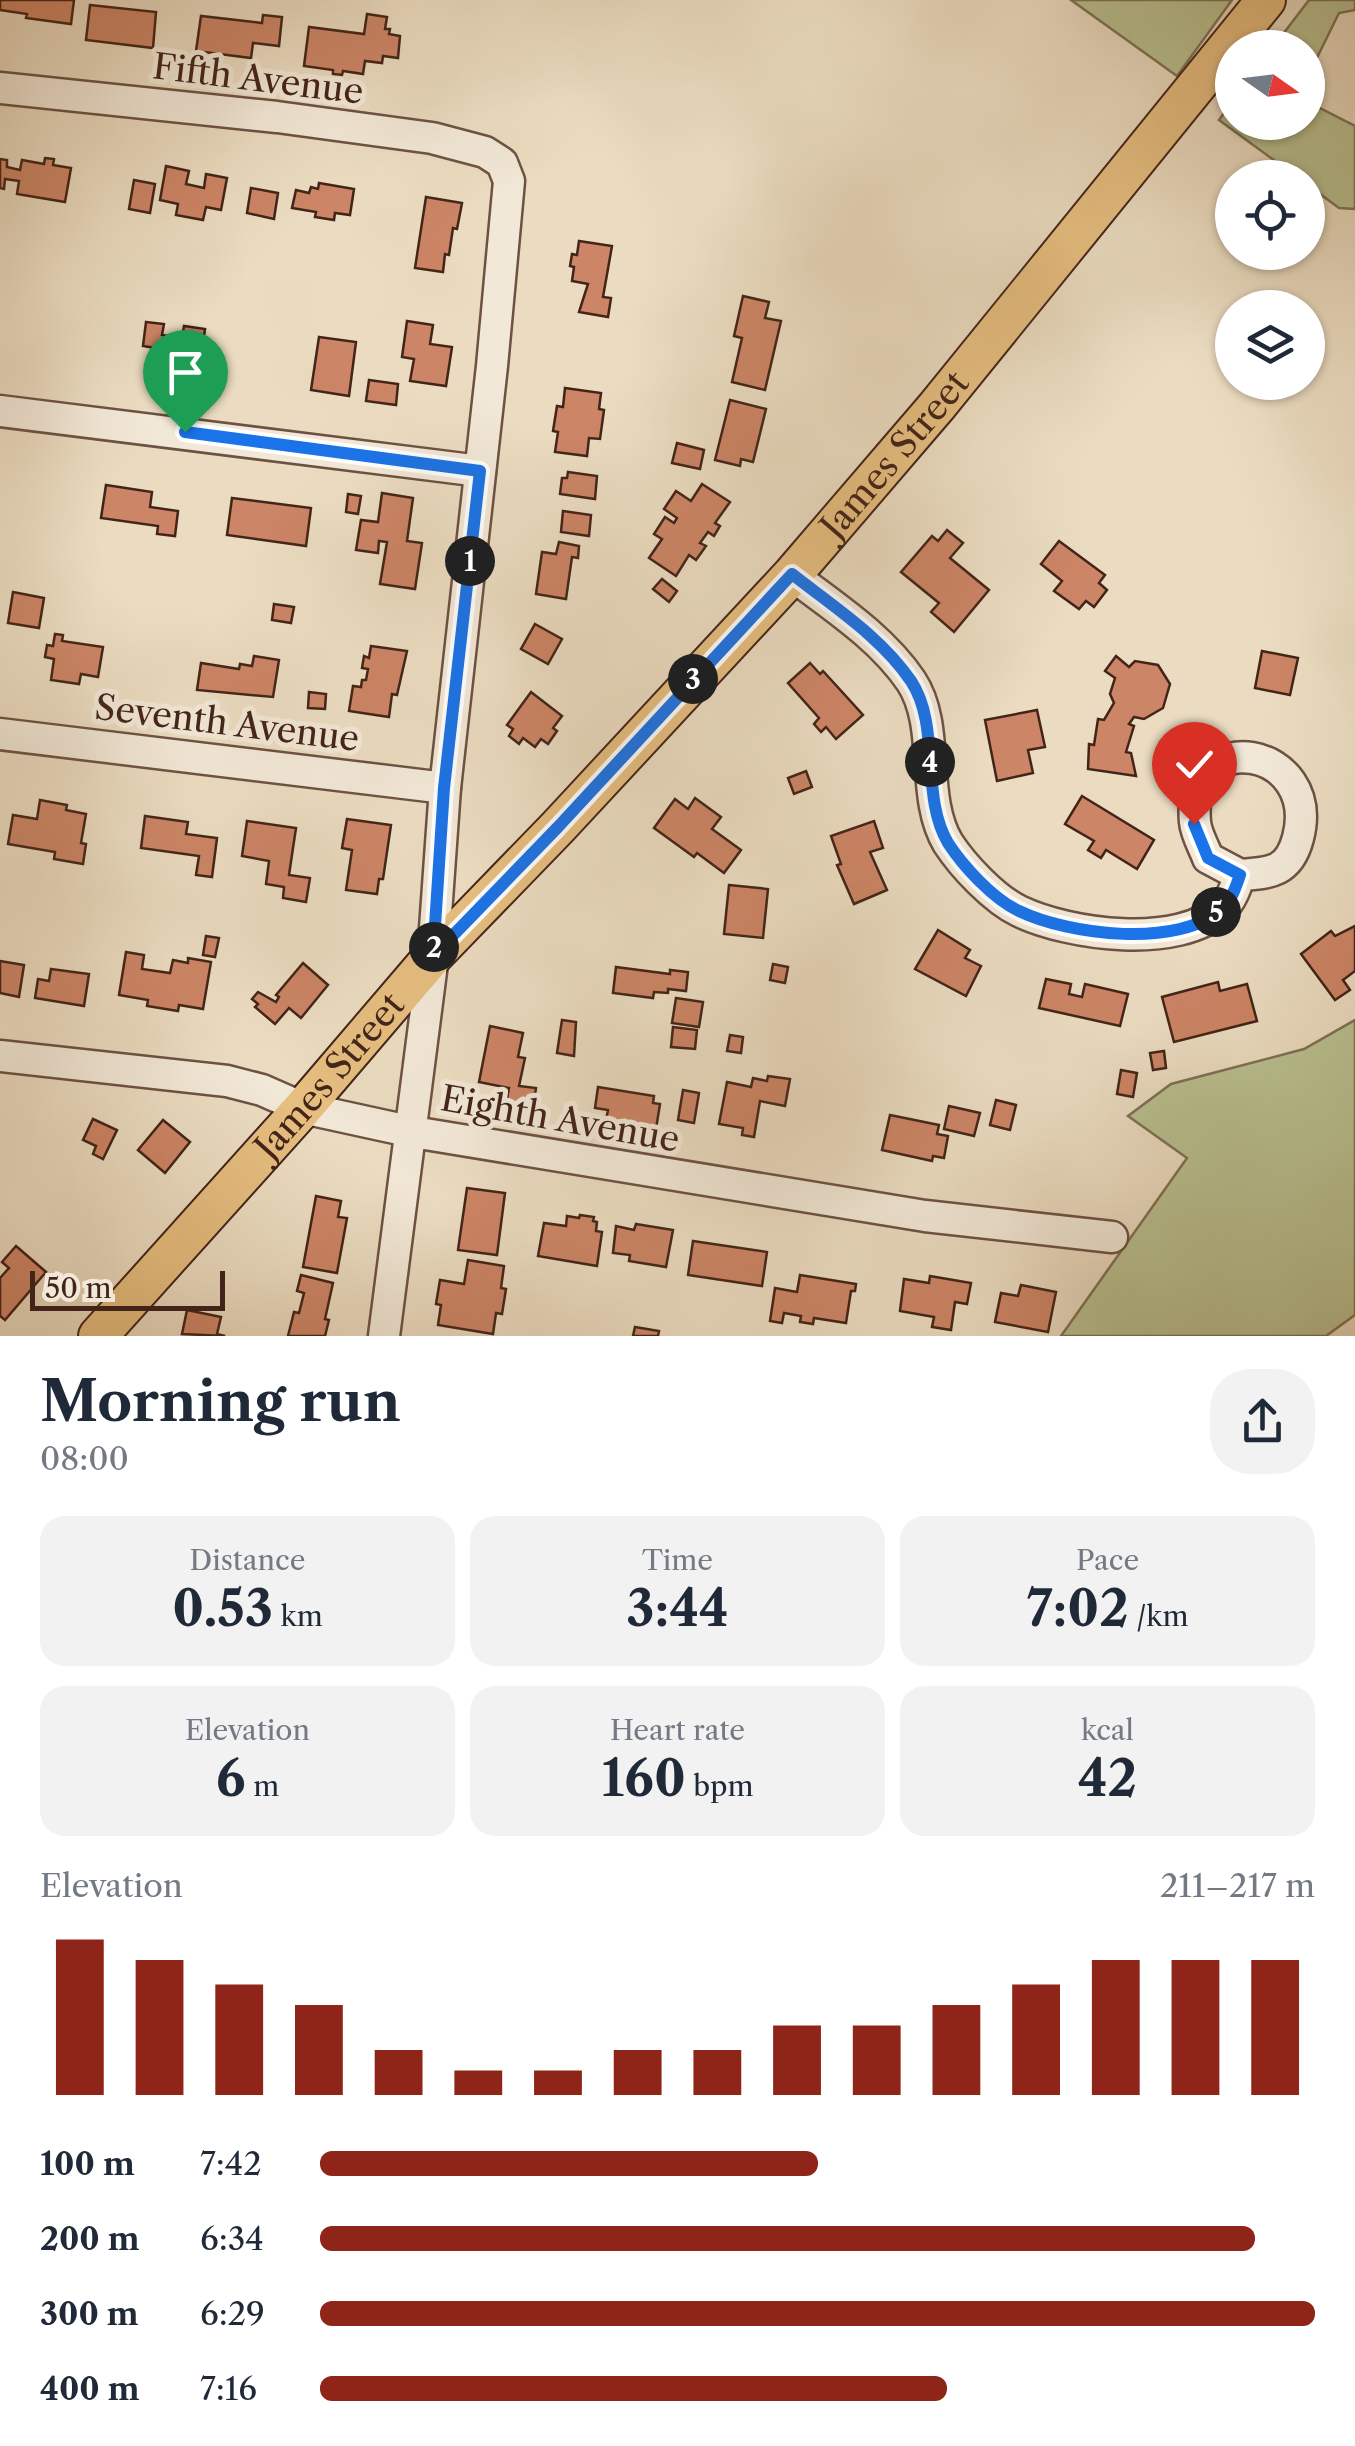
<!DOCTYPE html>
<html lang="en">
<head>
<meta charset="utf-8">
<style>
  :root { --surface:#fff; --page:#f2f2f3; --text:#1f2937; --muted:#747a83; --accent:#8f2418 }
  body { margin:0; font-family:"Libre Caslon Text",serif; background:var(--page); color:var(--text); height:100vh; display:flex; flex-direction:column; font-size:38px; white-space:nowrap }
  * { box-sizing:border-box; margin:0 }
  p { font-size:32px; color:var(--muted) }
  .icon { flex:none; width:55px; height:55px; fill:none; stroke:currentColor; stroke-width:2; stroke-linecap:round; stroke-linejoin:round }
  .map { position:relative; height:1336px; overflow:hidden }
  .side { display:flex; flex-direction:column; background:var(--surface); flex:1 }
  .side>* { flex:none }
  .needle { width:65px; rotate:104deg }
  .tools { position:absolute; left:1215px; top:30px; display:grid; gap:20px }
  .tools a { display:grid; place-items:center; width:110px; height:110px; border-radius:50%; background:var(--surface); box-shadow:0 2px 8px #0004; font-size:50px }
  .scale { position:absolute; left:30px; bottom:25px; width:195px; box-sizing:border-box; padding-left:10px; border:5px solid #432419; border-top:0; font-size:28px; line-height:35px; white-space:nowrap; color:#432419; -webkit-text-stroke:8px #f2e8d7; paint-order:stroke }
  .pin { position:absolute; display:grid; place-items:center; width:85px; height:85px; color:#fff; margin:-102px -42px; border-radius:50% 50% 50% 0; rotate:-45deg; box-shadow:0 0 10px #0007 }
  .pin .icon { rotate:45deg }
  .km { position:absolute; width:50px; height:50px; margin:-25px; border-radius:50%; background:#222; color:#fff; font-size:28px; line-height:50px; text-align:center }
  .round { display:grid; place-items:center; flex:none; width:105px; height:105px; border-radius:40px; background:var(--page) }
  .head { display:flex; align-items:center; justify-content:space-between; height:170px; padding:0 40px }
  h1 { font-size:55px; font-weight:700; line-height:75px }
  .stats { display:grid; grid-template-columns:repeat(3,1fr); gap:15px; height:170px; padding:10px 40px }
  .stats div { display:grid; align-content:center; border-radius:25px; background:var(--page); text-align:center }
  .stats b { font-size:50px; font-weight:700 }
  .stats small { font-size:28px; font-weight:400 }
  .stats p { font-size:28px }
  .chart { height:280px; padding:20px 40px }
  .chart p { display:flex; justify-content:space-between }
  .chart svg { width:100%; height:180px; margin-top:10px; stroke:var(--accent); stroke-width:6 }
  ul { padding:0 40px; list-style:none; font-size:32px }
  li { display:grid; grid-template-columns:160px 120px 1fr; align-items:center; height:75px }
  li i { height:25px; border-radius:12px; background:var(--accent) }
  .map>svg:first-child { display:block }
</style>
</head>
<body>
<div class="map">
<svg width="1355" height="1336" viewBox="0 0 1355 1336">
  <rect width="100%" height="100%" fill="#ebdcc1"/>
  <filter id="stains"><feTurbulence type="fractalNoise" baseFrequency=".002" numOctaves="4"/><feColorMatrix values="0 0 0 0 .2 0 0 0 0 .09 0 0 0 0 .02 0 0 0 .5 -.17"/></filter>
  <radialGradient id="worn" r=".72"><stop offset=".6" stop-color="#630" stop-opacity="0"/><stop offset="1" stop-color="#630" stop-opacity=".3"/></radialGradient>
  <g fill="#b9c091" stroke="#7e7255" stroke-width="2.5">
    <polygon points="1071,0 1232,0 1177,76"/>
    <polygon points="1309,0 1355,0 1355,10 1339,13 1308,76 1308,48 1273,47"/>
    <polygon points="1232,102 1232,122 1308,122 1308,102 1355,126 1355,209 1339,208 1308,185 1308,178 1297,177 1219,120"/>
    <polygon points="1355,1020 1355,1315 1326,1336 1061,1336 1187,1158 1128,1116 1171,1084 1304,1049"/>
  </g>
  <g fill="#cc8566" stroke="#432419" stroke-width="2.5">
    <polygon points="0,0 74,0 71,24 26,18 27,14 0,10"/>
    <polygon points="90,5 156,12 153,48 86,40"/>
    <polygon points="367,14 387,17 385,29 390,29 389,34 400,36 398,58 383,56 382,63 365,61 363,74 343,71 342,75 333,74 333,70 304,66 309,27 364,34"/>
    <polygon points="263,15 282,17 279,46 253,43 251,58 196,51 201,16 262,23"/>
    <polygon points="45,158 54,159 53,165 71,168 65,202 17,194 19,181 5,179 4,189 0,188 0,159 7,160 7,167 20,170 22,160 44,164"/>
    <polygon points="166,166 189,171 186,184 204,188 206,174 227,178 221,210 206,207 203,220 176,215 178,204 160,200"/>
    <polygon points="134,180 155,184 150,213 129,209"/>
    <polygon points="319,183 354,189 350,215 335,213 334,220 315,217 316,212 292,208 296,190 309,193 311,187 318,189"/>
    <polygon points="251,188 278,193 274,219 247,213"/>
    <polygon points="426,197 462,203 457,229 453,228 449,255 445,254 443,272 415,268"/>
    <polygon points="579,241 612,246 603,297 611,298 608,317 579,312 588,284 572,281 574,267 570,266 572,254 577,255"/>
    <polygon points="743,296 769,302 765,318 781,321 765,390 732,382 742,338 734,336"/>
    <polygon points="407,321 433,325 430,344 452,347 446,386 410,381 414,359 402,357"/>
    <polygon points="146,322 164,324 162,335 182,338 184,326 205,329 199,375 158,369 161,349 143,346"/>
    <polygon points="319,337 356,342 349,396 311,390"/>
    <polygon points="369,380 398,384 396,405 366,401"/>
    <polygon points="565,388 601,393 599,409 604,410 600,439 589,438 587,456 555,452 558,432 553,431 557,406 563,407"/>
    <polygon points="730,400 766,409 753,462 741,459 740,466 715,460"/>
    <polygon points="677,443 704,450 700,469 672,463"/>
    <polygon points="568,472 597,476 595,499 560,494 562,478 567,478"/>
    <polygon points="702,484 730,502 715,523 720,526 714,536 708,532 700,543 706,546 696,560 689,555 676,576 649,558 662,539 654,534 665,517 674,523 677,518 664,509 676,491 691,501"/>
    <polygon points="106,485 152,492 150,507 178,511 175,536 157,534 158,526 101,518"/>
    <polygon points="382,493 413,498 407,541 422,543 415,589 380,584 387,542 379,541 378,553 356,550 361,520 378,522"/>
    <polygon points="348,494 361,496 358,514 346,512"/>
    <polygon points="232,498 311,508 306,546 227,535"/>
    <polygon points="563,511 591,515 589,536 561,532"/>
    <polygon points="947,530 963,543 950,558 989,590 954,632 931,612 939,603 901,572 932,536 938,541"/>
    <polygon points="1059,541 1105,575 1099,583 1107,590 1094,607 1086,601 1079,609 1054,591 1062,581 1041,564"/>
    <polygon points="559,542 579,546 578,558 572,557 566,599 536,594 542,552 556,554"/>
    <polygon points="662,579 677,591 669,602 653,589"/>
    <polygon points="13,592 44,598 39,628 8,623"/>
    <polygon points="274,604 294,607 291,623 272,620"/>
    <polygon points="535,624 562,639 548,664 521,649"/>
    <polygon points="55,634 63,635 62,641 103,647 98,677 81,674 79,684 51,680 54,659 45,657 47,645 53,646"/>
    <polygon points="371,646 407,651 397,695 392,694 389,717 349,711 353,686 361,687 362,680 366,680 368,669 362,668 364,656 369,658"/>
    <polygon points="1262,651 1298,658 1290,695 1255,688"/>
    <polygon points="254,656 279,660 273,697 197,690 201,663 239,669 240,664 252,666"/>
    <polygon points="1116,656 1129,667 1135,661 1158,665 1170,684 1163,708 1144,719 1134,717 1129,724 1134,726 1126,752 1131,753 1136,776 1088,769 1089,744 1094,745 1098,719 1104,720 1114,703 1110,694 1115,678 1105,671"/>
    <polygon points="810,663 820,674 823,671 863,715 836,739 826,727 821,732 814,724 819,718 788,683"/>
    <polygon points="309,692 326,694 325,709 308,708"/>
    <polygon points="531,692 562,716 553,728 557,731 548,744 541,739 535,747 523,738 519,744 509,736 513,729 507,725"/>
    <polygon points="1037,710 1045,747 1028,750 1033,773 997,781 985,720"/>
    <polygon points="806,771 812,787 794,794 788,778"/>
    <polygon points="1082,796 1154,840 1137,869 1106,850 1101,858 1088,850 1094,841 1065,824"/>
    <polygon points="695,798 721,817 712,829 741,850 724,873 697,853 694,857 654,828 675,799 688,809"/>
    <polygon points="40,800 67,805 66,810 86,814 81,843 86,844 83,864 54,859 55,852 8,844 13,815 37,819"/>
    <polygon points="145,816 188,822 186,834 217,838 212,877 196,875 199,856 141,848"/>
    <polygon points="347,819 391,825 383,879 379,879 377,894 346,890 352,850 342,848"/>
    <polygon points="247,821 296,828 289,875 310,878 306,902 283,898 284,887 266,884 269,861 242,856"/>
    <polygon points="874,821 883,848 870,852 887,890 854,904 837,865 841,864 831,836"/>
    <polygon points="729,885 768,889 763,938 724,934"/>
    <polygon points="1355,926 1355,971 1343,980 1350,990 1335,1000 1301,954 1331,931 1335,936"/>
    <polygon points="938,930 970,950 965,958 981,966 966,996 915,969"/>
    <polygon points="206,936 219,938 215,957 203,955"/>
    <polygon points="126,952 144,955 142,969 170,973 173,960 188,963 188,958 211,962 203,1009 179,1005 178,1011 147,1006 148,1000 119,995"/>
    <polygon points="0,961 24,965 19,997 0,993"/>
    <polygon points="303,963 328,985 301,1018 289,1008 275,1024 255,1007 258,1004 252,999 258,992 276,1002 279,997 276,995"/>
    <polygon points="773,964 788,967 785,983 770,980"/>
    <polygon points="616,967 670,974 670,970 688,972 686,991 668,989 668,993 654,992 653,998 613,993"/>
    <polygon points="51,969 89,974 84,1006 35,998 38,979 49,981"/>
    <polygon points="1046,979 1071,984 1069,994 1082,997 1085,984 1128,994 1120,1026 1039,1008"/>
    <polygon points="1218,982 1220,991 1247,984 1257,1021 1174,1042 1162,997"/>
    <polygon points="676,998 703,1002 699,1027 672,1023"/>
    <polygon points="562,1020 576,1022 574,1056 557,1053"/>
    <polygon points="490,1026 523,1033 518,1057 525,1058 519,1086 536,1088 533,1109 506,1104 509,1088 479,1082"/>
    <polygon points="673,1027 697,1030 695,1049 671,1047"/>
    <polygon points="730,1035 743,1037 741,1053 727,1051"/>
    <polygon points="1164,1051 1166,1068 1153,1070 1150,1053"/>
    <polygon points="1121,1070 1137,1073 1133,1097 1117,1094"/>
    <polygon points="768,1076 790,1079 785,1106 760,1101 754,1137 742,1135 743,1128 719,1124 727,1082 751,1087 753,1078 767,1081"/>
    <polygon points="598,1087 654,1096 653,1103 660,1104 656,1129 615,1123 615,1127 605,1125 608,1110 595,1108"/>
    <polygon points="683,1090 699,1093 694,1123 678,1120"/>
    <polygon points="996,1100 1016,1105 1010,1130 990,1125"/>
    <polygon points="949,1106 980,1113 974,1136 944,1129"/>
    <polygon points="890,1115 939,1125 937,1134 948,1136 944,1158 933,1156 932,1161 882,1150"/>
    <polygon points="93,1119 117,1130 103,1159 93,1154 96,1146 83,1140"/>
    <polygon points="163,1120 190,1142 165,1173 138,1150"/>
    <polygon points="467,1188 505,1193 497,1255 458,1250"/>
    <polygon points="316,1196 341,1201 338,1217 347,1218 337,1273 303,1267"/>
    <polygon points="580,1215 594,1217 593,1221 597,1222 596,1231 602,1232 597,1266 538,1256 544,1223 566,1226 567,1216 579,1218"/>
    <polygon points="636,1224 673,1230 666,1267 629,1261 630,1255 613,1253 616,1226 634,1230"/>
    <polygon points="693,1241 767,1252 762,1286 688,1275"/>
    <polygon points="16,1246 46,1272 5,1320 0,1316 0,1278 9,1268 2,1262"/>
    <polygon points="468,1260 504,1266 501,1288 506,1289 502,1314 496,1313 493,1334 438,1325 441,1305 436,1304 440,1280 464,1284"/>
    <polygon points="301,1275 333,1283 325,1319 329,1320 325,1336 288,1336 294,1312 299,1313 304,1293 297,1291"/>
    <polygon points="800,1275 856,1284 855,1291 851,1291 846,1323 814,1318 813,1324 800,1322 801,1316 784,1313 782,1323 770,1321 775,1288 797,1292"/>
    <polygon points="930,1276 971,1283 967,1304 955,1302 951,1330 932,1327 934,1317 900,1311 904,1279 929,1283"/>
    <polygon points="1021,1285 1056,1292 1048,1332 995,1322 1001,1293 1018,1296"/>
    <polygon points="187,1310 221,1317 217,1334 225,1336 182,1334"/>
    <polygon points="635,1327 659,1331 658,1336 633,1336"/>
  </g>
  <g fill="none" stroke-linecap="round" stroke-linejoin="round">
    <defs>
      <g id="minor">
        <polyline points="0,88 277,117 432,138 485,152 502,163 509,181 492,366 445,788 433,956 384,1336"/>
        <polyline points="0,411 480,471"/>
        <path d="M792 575C834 607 881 637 911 681 941 726 920 796 948 843 963 866 994 899 1019 911 1069 935 1179 950 1223 908 1232 899 1236 886 1240 875 1271 873 1289 872 1298 838 1322 746 1186 722 1195 822 1196 834 1204 847 1208 858L1240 875"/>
        <polyline points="0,734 445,788"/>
        <polyline points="0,1056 227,1081 262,1090 303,1108 413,1132 925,1216 1112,1237"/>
      </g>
      <g id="major">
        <path id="s1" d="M98 1336 303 1108 433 956 558 827 792 575 937 406 1266 0"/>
      </g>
    </defs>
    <use href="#minor" stroke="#6d5243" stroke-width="35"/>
    <use href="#major" stroke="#432419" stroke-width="42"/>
    <use href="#minor" stroke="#f2e8d7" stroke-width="30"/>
    <use href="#major" stroke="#e6be80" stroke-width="38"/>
  </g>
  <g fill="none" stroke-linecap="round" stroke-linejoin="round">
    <defs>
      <path id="route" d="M185 432 480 471 444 788 433 956 558 827 792 574C834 607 881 637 911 681 941 726 920 796 948 843 963 866 993 899 1019 911 1069 935 1179 949 1223 908 1232 900 1236 886 1240 875L1208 858 1194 824"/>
    </defs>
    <use href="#route" stroke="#fff" stroke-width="20"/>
    <use href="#route" stroke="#1a73e8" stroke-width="12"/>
  </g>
  <g text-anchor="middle" stroke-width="10" stroke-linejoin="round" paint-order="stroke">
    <g font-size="35" fill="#432419" stroke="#f2e8d7">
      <text transform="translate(258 79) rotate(7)" y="12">Fifth Avenue</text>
      <text dy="12" stroke="none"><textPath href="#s1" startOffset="1188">James Street</textPath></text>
      <text transform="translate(227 723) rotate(7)" y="12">Seventh Avenue</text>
      <text dy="12" stroke="none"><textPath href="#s1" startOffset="348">James Street</textPath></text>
      <text transform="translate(560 1119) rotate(10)" y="12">Eighth Avenue</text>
    </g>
  </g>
  <rect width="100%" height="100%" filter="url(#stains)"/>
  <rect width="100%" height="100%" fill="url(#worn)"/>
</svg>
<div class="tools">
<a><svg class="needle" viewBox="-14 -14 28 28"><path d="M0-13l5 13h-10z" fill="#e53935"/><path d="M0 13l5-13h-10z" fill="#747a83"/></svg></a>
<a><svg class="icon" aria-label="locate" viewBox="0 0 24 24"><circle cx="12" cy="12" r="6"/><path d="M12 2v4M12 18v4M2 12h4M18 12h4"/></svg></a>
<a><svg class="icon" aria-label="layers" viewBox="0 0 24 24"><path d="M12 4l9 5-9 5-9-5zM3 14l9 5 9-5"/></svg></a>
</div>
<div class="scale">50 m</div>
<div class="pin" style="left:185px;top:432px;background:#1e9e55"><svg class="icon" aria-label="arrive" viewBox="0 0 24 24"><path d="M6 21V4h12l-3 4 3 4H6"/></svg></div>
<div class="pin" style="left:1194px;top:824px;background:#d93025"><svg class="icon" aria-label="check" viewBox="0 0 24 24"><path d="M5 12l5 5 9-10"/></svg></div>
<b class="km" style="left:470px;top:561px">1</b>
<b class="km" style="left:434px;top:947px">2</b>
<b class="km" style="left:693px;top:679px">3</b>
<b class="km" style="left:930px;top:762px">4</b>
<b class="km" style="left:1216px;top:912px">5</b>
</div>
<section class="side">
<div class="head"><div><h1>Morning run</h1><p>08:00</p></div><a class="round"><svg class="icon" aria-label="share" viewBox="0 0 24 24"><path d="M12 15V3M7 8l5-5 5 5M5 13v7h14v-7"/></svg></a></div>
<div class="stats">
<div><p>Distance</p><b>0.53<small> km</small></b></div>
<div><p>Time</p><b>3:44</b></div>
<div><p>Pace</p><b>7:02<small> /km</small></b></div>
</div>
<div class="stats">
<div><p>Elevation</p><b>6<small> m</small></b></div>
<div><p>Heart rate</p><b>160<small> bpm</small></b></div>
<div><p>kcal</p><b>42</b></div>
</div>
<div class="chart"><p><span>Elevation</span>211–217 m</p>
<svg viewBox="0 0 160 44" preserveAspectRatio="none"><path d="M5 44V6M15 44V11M25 44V17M35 44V22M45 44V33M55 44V38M65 44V38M75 44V33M85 44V33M95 44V27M105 44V27M115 44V22M125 44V17M135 44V11M145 44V11M155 44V11"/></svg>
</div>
<ul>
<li><b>100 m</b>7:42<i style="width:50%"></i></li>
<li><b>200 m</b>6:34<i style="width:94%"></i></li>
<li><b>300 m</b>6:29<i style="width:100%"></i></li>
<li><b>400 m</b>7:16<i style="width:63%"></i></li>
</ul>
</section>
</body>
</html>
